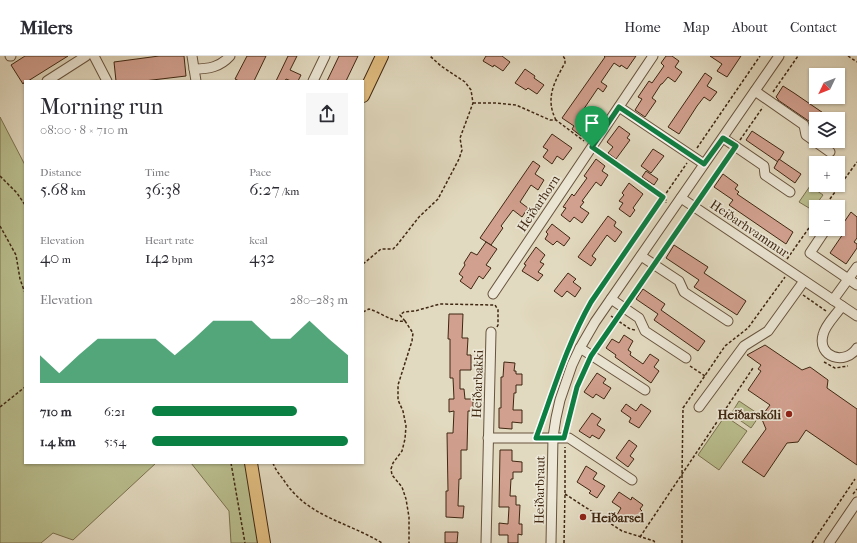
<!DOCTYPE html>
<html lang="en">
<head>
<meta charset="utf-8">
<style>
  :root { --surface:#fff; --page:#f7f7f7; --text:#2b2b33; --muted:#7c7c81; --line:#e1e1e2; --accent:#0b8043 }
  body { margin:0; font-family:"IM FELL French Canon",serif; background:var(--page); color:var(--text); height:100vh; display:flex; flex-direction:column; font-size:15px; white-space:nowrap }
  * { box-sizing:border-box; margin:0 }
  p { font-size:13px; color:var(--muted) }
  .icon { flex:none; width:22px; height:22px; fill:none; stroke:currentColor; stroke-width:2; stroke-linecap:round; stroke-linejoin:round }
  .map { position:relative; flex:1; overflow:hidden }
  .side { position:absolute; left:24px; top:24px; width:340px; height:384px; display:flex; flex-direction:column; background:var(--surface); border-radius:0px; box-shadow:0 1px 3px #0004 }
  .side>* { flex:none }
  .needle { width:26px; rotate:227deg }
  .buttons { position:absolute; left:809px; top:12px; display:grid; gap:8px }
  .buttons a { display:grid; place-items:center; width:36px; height:36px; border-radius:0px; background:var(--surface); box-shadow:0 1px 3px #0004; font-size:20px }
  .pin { position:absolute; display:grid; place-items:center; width:34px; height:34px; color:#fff; margin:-41px -17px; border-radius:50% 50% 50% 0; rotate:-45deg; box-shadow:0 0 4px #0007 }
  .pin .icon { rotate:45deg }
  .round { display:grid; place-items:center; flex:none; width:42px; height:42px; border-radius:0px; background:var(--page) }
  .headline { display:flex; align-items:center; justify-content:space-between; height:68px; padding:0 16px }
  h1 { font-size:22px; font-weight:600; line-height:30px }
  .figures { display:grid; grid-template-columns:repeat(3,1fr); gap:6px; height:68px; padding:4px 16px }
  .figures div { display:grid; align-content:center }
  .figures b { font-size:17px; font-weight:600 }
  .figures small { font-size:11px; font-weight:400 }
  .figures p { font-size:11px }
  .chart { height:112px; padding:8px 16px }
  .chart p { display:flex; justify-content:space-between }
  .chart svg { width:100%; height:72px; margin-top:4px; fill:var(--accent); opacity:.7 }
  ul { padding:0 16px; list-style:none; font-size:13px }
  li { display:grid; grid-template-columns:64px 48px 1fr; align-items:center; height:30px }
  li i { height:10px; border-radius:5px; background:var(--accent) }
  header { display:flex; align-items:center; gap:24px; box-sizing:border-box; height:56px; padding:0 20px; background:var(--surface); border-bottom:1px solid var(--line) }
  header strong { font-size:19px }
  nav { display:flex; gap:22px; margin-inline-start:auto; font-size:14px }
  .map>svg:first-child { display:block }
</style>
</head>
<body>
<header>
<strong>Milers</strong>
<nav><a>Home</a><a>Map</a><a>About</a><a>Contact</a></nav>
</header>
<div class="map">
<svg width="857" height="487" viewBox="0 0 857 487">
  <rect width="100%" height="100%" fill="#e2dac0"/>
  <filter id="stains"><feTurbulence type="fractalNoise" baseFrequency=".005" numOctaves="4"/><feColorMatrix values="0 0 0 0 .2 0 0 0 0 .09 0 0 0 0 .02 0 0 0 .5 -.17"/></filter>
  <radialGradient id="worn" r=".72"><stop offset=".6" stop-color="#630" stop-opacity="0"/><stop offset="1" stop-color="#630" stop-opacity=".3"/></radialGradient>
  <g fill="#b9be8e" stroke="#7c7250">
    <polygon points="0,61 25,109 25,407 156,407 73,484 53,477 41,487 0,487"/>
    <polygon points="810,130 823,139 815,150 812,148 809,152 799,146"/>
    <polygon points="739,345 760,359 751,372 731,358"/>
    <polygon points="725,360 747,375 719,414 698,399"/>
    <polygon points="191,407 246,407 259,487 231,487 229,455"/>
  </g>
  <g fill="#d2a08f" stroke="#3f2712">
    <polygon points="25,0 68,0 28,25 25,25 23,28 11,9"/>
    <polygon points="159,0 184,0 186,20 144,25 116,25 114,6"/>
    <polygon points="247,0 266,0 254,25 239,25 235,23"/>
    <polygon points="288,0 297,0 290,14 301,19 298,25 291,25 286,23 285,25 276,25"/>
    <polygon points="339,0 358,0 346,25 327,25"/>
    <polygon points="486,0 502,0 510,6 503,15 494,9 493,11 483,5"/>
    <polygon points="604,0 636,0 627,13 621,9 620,11 614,7 601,26 607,30 603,36 598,32 577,63 587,71 581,80 572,73 574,70 562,62 605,1"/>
    <polygon points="666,0 672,0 679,5 675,11 682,16 675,26 668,21 662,28 661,28 652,42 656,45 645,61 635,54 642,43 638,41 649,25 652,27 664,10 661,7"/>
    <polygon points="710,0 741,0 727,21 717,15 722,8"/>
    <polygon points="525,13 535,20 534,22 544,29 537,38 528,32 526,34 515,27"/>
    <polygon points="705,17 712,22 707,30 717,36 710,45 704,41 697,50 679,78 668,71"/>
    <polygon points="783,30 794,37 832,63 816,63 816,70 778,44 778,43 776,41"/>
    <polygon points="619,70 630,78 627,82 630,84 616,103 608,97 613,91 607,86"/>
    <polygon points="752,75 784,96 778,106 746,84"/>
    <polygon points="552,78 572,92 563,104 557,100 552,108 543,101 548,94 543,91"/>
    <polygon points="653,93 664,100 651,117 641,110"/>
    <polygon points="596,103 605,110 602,115 608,119 601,130 596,126 582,145 584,146 580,151 589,157 582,167 574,161 570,166 561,159 566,152 563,151 572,138 574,140 587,122 584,120"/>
    <polygon points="779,103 801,118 795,127 774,112"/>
    <polygon points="533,105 540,110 535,118 544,124 538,134 531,129 520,146 528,152 522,161 513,154 501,170 503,172 491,189 480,182"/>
    <polygon points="646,115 658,123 654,129 642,121"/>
    <polygon points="723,118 738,129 735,133 739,136 737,138 793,176 786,188 729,149 733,144 714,131"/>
    <polygon points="629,127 643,138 633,152 635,154 630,161 619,153 623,147 619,145 624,139 622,137"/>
    <polygon points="851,156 857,161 857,182 854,186 857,188 857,192 846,208 830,197 843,178 838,175"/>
    <polygon points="608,160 616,166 614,170 622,176 615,186 607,179 592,200 596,203 591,210 578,201"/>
    <polygon points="552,168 570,182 564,190 557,185 553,189 545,183 548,178 546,176"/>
    <polygon points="486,186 497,193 486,209 491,212 483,223 479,220 471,233 460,225 463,221 459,218 465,209 464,207 471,196 477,199"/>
    <polygon points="674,189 708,211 704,217 746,245 737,259 694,231 699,224 666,202"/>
    <polygon points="536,191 545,199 540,206 544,208 538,216 543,219 538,225 522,215 526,209 524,208"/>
    <polygon points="568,217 576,223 573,226 581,232 575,241 567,235 562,241 554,235"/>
    <polygon points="643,233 665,248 661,254 705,285 698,295 654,264 658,258 636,243"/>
    <polygon points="449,258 463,258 462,282 468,282 467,299 471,299 471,314 460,314 460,333 464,333 465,343 473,343 473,355 468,355 467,394 461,394 461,423 459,423 458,450 464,450 463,462 446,461 446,435 448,435 447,377 453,377 454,355 449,356 449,343 454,343 453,322 450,322 450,283 448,283"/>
    <polygon points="624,279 633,285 628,294 631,296 630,299 643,308 650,298 659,304 654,311 659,315 651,327 615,301 616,299 606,292 612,283 619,287"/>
    <polygon points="765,289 802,314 810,311 828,324 827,332 857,353 857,409 806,374 798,386 787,387 764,421 742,406 766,373 761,361 770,349 748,334 761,315 758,313 761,309 747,299"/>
    <polygon points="504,306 515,307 514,315 516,315 516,318 522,318 522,329 516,329 516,337 514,337 513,354 522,354 522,367 512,366 512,373 499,372 499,352 501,352 501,321 503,321"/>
    <polygon points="597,317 606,323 603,327 611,332 604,343 596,338 593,342 584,336"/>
    <polygon points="626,348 636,355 641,348 651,355 639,372 629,366 631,362 621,355"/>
    <polygon points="592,357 601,363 597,369 605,374 599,383 592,379 590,382 579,375"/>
    <polygon points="629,384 637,390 630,400 634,403 628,411 616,402"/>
    <polygon points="500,394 512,394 512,405 522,406 522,416 513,416 513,423 511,423 510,440 516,440 516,449 520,449 519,468 522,468 522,479 518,478 518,487 508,487 508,479 499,479 499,467 508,468 509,451 499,451"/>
    <polygon points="586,410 597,417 593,423 605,430 597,442 589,437 591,435 577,426"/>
    <polygon points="619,436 631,444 632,441 643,449 640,453 642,455 637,463 631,459 626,465 617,459 621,452 612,446"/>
    <polygon points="445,476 458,476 457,487 445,487"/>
  </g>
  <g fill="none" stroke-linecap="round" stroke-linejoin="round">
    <defs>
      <g id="minor">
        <polyline points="10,0 11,0"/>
        <polyline points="94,0 107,25"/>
        <polyline points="192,0 196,25"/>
        <path d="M194 13C209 13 220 11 230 0"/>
        <polyline points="47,25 86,0"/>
        <polyline points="313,25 325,0"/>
        <polyline points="755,35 804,69 806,79 830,96"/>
        <polyline points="619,51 704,108"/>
        <polyline points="723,82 764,110 765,119 790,136"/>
        <polyline points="681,142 857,260"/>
        <polyline points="826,173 810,197 857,229"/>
        <polyline points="641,200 679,225 684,236 728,265"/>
        <polyline points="493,238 653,0"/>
        <polyline points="611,243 639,262 645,275 686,302"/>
        <polyline points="833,244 857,211"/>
        <path d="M842 250C836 259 825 269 823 279 817 301 845 310 857 292"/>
        <polyline points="580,292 645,334"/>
        <polyline points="699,351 744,290 768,275 804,225"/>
        <polyline points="488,382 569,382 632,424"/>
        <polyline points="486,487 491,276"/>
        <polyline points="551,487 553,381 556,362 560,344 572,309 580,292 595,266 779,0"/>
        <polyline points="829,487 857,446"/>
      </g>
      <g id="major">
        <polyline points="363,40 382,0"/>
        <polyline points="251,407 264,487"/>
      </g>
    </defs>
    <use href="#minor" stroke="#68543e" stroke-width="11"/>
    <use href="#major" stroke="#3f2712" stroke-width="14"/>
    <g stroke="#3f2712" stroke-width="1.5" stroke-dasharray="3 2" stroke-linecap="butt">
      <polyline points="848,0 857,6"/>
      <polyline points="773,36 798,0"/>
      <polyline points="473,47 495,47 516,49 550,64 556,64 584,85"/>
      <path d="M556 64C545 43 554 26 565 7V3L563 0"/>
      <polyline points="740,84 763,51"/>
      <polyline points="697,92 760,0"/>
      <polyline points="599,96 654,134 666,144 666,147"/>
      <polyline points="0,120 17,137 25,149"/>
      <polyline points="699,143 731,97"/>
      <polyline points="824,151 857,106"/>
      <polyline points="0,170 16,199 20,223 25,237"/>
      <polyline points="659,201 689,158"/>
      <polyline points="787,203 816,162"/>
      <polyline points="363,208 381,193 393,193 397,189 419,161 438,143 459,103 462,94 460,82 473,47 471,34 465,26 441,10 430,0"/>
      <polyline points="803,239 826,255"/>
      <polyline points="629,245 649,216"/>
      <path d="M363 256 369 253C380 256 393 267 405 265L413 277 412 285 398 329V344L403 355 406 370 405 383 402 395 393 407 391 413 392 419 402 431 406 443 409 461V487"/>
      <polyline points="611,260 630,273 635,274"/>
      <polyline points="405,265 400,259 404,256 415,255 440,248 495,249 498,254 498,269 497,271"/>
      <polyline points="571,289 584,258 591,246 687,107"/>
      <polyline points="597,292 620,258"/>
      <polyline points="824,306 835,312 848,310"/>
      <polyline points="690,310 705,320"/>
      <polyline points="0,351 25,331"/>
      <polyline points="539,373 551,341"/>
      <polyline points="566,373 577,331 588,307"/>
      <polyline points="231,407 245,487"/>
      <path d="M273 407C275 413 279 418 283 423 307 461 346 465 382 487"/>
      <polyline points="565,438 622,475 654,485 655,487"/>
      <polyline points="853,438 857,433"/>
      <polyline points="640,481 753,312"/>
      <polyline points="564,487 565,438 565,391"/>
      <polyline points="682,487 682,419 683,352 725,290 748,272 785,221"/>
      <polyline points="812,487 855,423"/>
    </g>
    <use href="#minor" stroke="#ece7d6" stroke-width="9"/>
    <use href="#major" stroke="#e1bd80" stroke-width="12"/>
  </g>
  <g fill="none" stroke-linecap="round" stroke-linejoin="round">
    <defs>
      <path id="route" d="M619 51 704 108 723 82 736 90 591 300 577 331 564 382H536C553 336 567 288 591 246L663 141 592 91Z"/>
    </defs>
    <use href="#route" stroke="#fff" stroke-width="8"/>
    <use href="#route" stroke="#0b8043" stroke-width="5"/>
  </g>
  <g fill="#8f2418" stroke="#ece7d6" stroke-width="1.5">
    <circle cx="789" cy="358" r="4"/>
    <circle cx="583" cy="461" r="4"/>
  </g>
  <g text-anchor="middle" stroke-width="3.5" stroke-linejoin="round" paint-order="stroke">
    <g font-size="13" fill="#3f2712" stroke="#ece7d6">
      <text transform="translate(538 147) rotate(-56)" y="5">Heiðarhorn</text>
      <text transform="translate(750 172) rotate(34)" y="5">Heiðarhvammur</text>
      <text transform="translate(477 328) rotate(-88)" y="5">Heiðarbakki</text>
      <text transform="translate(539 434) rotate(-89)" y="5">Heiðarbraut</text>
    </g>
    <g font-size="13" font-weight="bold" fill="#3f2712" stroke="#ece7d6" text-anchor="end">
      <text x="781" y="363">Heiðarskóli</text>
      <text x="591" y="466" text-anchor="start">Heiðarsel</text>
    </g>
  </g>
  <rect width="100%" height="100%" filter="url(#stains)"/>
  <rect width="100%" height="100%" fill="url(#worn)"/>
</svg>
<div class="buttons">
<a><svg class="needle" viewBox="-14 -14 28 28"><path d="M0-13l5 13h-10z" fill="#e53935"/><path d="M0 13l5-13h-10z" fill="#7c7c81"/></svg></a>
<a><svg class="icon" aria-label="layers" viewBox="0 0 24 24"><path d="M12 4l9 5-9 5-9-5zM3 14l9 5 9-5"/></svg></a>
<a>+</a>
<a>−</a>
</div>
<div class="pin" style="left:592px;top:91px;background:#1e9e55"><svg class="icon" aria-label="arrive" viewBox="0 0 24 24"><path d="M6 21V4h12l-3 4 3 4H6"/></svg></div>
<section class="side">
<div class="headline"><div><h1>Morning run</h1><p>08:00 · 8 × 710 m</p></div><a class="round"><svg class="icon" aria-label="share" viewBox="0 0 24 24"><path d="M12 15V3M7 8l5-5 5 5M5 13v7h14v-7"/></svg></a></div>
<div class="figures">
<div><p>Distance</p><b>5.68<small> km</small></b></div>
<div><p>Time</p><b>36:38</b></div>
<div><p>Pace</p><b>6:27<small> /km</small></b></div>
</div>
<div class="figures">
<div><p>Elevation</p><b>40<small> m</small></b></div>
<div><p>Heart rate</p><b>142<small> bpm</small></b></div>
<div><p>kcal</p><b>432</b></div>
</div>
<div class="chart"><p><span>Elevation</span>280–283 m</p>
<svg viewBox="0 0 160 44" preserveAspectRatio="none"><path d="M0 44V27L10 38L20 27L30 17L40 17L50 17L60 17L70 27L80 17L90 6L100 6L110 6L120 17L130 17L140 6L150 17L160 27V44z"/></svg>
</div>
<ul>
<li><b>710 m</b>6:21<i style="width:74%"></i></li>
<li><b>1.4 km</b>5:54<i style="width:100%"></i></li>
</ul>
</section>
</div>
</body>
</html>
